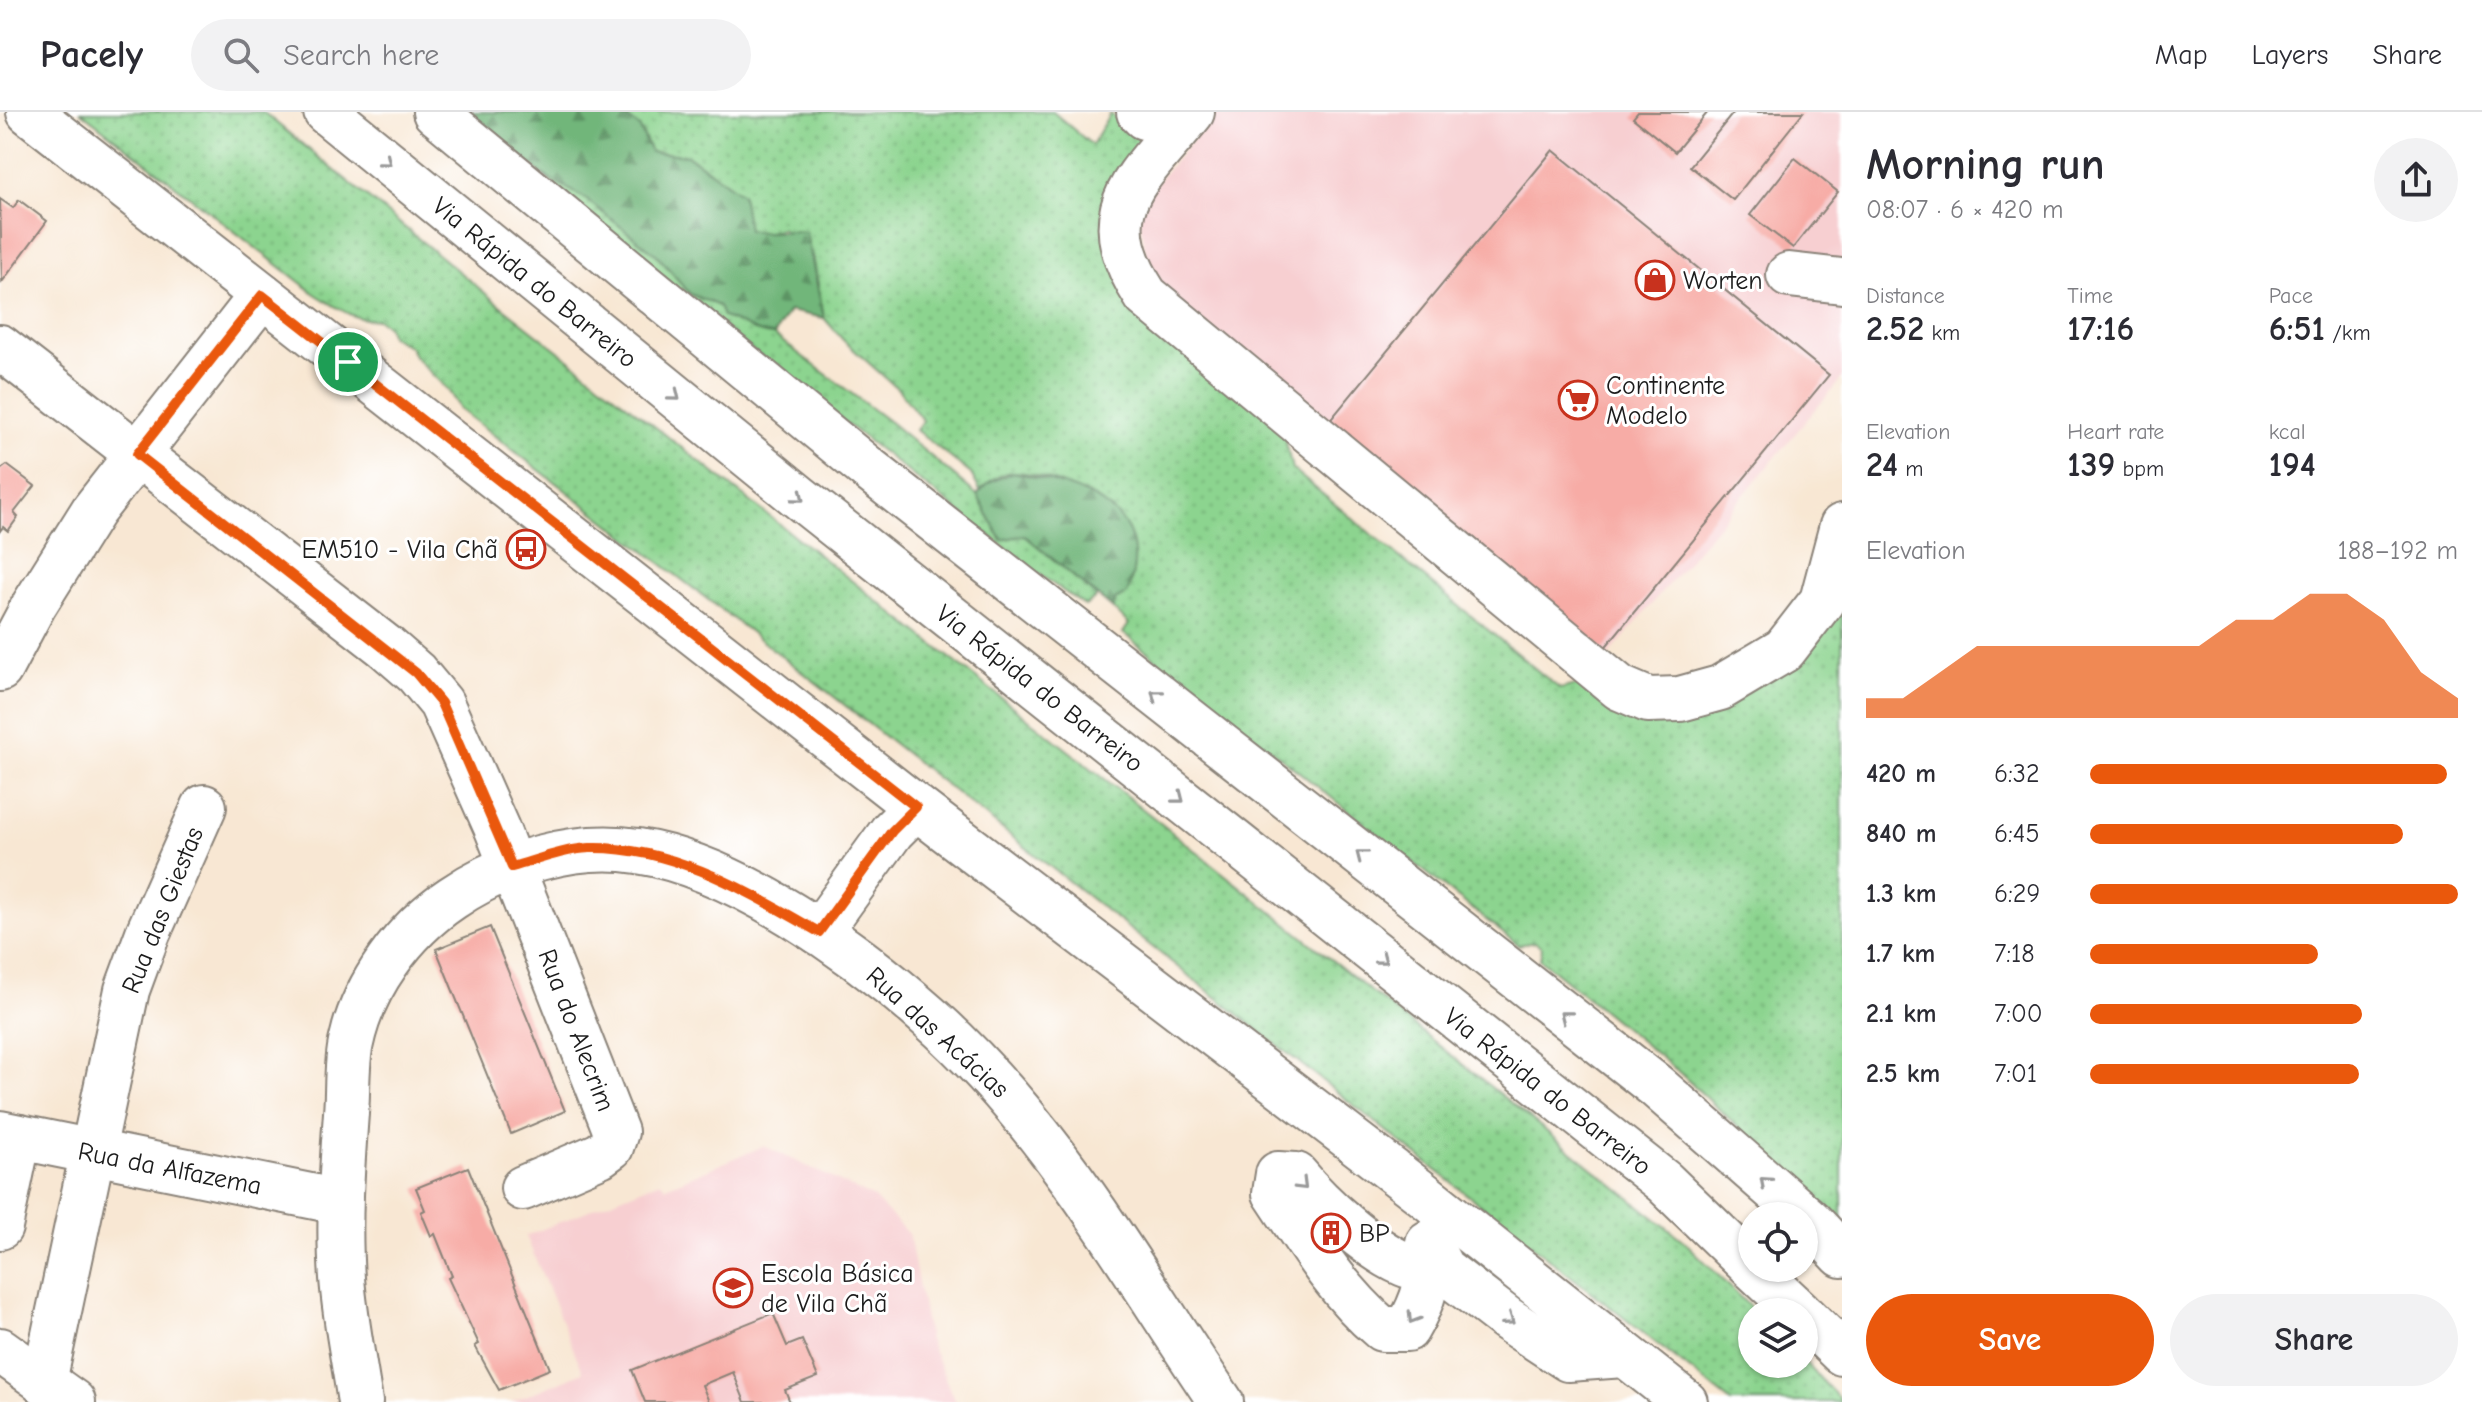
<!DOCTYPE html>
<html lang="en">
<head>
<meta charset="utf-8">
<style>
  :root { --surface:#fff; --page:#f2f2f3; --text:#2b2b33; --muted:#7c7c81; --line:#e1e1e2; --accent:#ea580c }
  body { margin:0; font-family:"Comic Neue",sans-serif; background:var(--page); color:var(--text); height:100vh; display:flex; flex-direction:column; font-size:30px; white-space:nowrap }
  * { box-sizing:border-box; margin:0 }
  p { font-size:26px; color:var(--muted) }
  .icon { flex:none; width:44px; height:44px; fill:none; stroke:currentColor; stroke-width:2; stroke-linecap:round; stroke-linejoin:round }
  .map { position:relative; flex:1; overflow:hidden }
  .sheet { display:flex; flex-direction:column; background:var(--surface); width:640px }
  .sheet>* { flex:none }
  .controls { position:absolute; left:1738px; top:1090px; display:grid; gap:16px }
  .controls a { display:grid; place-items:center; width:80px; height:80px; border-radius:50%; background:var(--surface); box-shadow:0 2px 6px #0004; font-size:40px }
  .pin { position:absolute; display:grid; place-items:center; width:68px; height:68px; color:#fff; margin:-34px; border:4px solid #fff; border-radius:50%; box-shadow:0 2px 8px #0007 }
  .round { display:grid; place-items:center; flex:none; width:84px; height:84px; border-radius:42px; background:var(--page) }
  .head { display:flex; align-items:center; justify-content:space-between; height:136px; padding:0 24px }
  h1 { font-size:44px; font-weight:600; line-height:60px }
  .figures { display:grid; grid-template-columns:repeat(3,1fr); gap:12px; height:136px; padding:8px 24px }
  .figures div { display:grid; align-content:center }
  .figures b { font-size:34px; font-weight:600 }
  .figures small { font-size:22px; font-weight:400 }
  .figures p { font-size:22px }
  .chart { height:224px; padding:16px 24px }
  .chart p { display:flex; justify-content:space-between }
  .chart svg { width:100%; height:144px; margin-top:8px; fill:var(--accent); opacity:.7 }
  .button { display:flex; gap:16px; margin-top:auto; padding:16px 24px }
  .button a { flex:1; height:92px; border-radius:48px; background:var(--accent); color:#fff; font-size:32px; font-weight:600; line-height:92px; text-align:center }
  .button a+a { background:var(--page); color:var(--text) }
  ul { padding:0 24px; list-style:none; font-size:26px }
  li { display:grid; grid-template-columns:128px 96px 1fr; align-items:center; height:60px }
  li i { height:20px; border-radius:10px; background:var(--accent) }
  header { display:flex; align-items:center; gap:48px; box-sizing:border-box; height:112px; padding:0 40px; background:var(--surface); border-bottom:2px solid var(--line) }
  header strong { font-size:38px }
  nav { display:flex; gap:44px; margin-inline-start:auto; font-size:28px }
  .search { width:560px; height:72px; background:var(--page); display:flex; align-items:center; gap:20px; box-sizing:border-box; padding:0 28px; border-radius:44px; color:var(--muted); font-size:30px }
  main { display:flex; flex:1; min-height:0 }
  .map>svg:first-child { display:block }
</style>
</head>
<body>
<header>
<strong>Pacely</strong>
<div class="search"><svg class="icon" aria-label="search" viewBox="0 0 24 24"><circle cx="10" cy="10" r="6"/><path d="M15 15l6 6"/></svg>Search here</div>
<nav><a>Map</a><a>Layers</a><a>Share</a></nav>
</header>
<main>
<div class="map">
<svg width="1842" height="1290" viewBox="0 0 1842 1290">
  <defs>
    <pattern id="grass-dots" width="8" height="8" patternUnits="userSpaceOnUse" patternTransform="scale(2)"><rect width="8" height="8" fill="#8cd48f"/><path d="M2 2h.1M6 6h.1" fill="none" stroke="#78b57b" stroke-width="1.8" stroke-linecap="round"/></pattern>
    <pattern id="forest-firs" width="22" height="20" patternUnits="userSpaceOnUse" patternTransform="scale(2)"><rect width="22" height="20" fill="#71b67a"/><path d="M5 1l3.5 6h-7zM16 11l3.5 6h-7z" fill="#5c9363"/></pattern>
  </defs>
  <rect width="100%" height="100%" fill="#fff"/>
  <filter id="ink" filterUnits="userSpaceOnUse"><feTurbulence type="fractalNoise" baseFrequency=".0125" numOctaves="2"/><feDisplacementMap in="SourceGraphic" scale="16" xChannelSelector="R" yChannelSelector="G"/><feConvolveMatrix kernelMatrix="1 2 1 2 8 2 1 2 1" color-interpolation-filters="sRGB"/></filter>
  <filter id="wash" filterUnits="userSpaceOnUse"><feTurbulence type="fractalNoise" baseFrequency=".006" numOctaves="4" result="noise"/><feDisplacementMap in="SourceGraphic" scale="32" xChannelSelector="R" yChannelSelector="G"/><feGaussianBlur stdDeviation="1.8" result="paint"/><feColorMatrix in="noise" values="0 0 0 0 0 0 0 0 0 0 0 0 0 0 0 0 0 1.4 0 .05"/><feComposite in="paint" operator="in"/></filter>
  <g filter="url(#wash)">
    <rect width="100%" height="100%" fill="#f8e7d3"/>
    <g fill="#f7cfd1">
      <polygon points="1217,0 1842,0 1842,266 1604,549 1153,179 1137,93"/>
      <polygon points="764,1034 874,1086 909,1123 929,1228 955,1290 511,1290 583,1260 526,1124 660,1069 666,1075"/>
    </g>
    <g fill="url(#grass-dots)" stroke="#547856" stroke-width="2">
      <path d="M81 0H263L501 194 1124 682 1685 1130 1755 1200H1752V1252L1804 1249 1842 1290H1731L814 569 461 298 448 278 414 244 410 235 391 224 387 214 377 207C356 211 332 192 315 182Z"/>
      <path d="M619 0H1053L1092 33 1110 2 1147 26 1108 119 1282 313 1292 357 1560 577 1587 570 1653 606 1842 475V1112L1680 961 1540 847 1542 835 1535 830 1518 833 1123 521 1129 512 1113 497 1115 488 1094 386C1073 377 1036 359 1013 360 1001 360 989 371 980 379L971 362 916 318 923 309 898 277 843 228 824 206 813 144 781 116 763 122 747 118 742 82 687 43 651 40 639 15Z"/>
      <path d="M540 61 583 85 657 143 690 182 719 194 723 205C741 211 755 222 774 223L892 312 977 383 1002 428 1024 422 1097 485 1085 494 1040 463 701 198Z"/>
    </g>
    <g fill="url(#forest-firs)" stroke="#46694b" stroke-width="2">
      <path d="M466 0H619L639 15 651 40 687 43 742 82 748 118C768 123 785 117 806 120L824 206 789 199 774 223C755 222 741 211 723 205L719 194 690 182 657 143 583 85 540 61Z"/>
      <path d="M1013 360C1081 375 1159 396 1127 482L1115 488 1113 497 1024 423 1002 428 977 383 989 371Z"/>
    </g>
    <g id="blocks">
      <g fill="#f7aca6">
        <polygon points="1638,0 1708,0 1675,40 1633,6"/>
        <polygon points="1734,0 1803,0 1733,88 1690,54"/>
        <polygon points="1553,38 1829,263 1603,538 1327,312"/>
        <polygon points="1795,46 1838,80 1793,136 1750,103"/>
        <polygon points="0,87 13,96 19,88 47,109 2,170"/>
        <polygon points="7,353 35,374 14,401 18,405 8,419 3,415 0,419 0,358"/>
        <polygon points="490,815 565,999 511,1022 436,837"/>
        <polygon points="468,1055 550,1257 499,1278 475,1234 479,1232 448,1166 452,1164 435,1122 431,1124 421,1100 425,1098 416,1076"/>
        <polygon points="773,1201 787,1234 802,1228 818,1265 785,1278 790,1290 745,1290 733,1260 702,1273 709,1290 645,1290 632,1258"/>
      </g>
    </g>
  </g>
  <g filter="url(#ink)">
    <use href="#blocks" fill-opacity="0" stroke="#8a8278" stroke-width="2"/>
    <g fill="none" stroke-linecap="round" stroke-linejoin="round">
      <defs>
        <g id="minor">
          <polyline points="1139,0 1144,5 1175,10 1190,0"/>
          <path d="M1192 0C1138 68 1089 96 1146 184L1620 576 1648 588 1680 587 1720 576 1784 538 1822 489 1842 414"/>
          <polyline points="1789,163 1842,169"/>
          <polyline points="0,235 386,535 416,561 441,591 497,717 616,1020 611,1035 600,1043 523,1076"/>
          <polyline points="0,557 34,493 93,399 262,183"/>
          <polyline points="819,820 892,719 916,695"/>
          <polyline points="0,1021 340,1090"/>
          <polyline points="0,1115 19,1025"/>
          <path d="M1428 1131C1431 1164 1424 1189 1407 1217H1382C1338 1180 1307 1129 1275 1081L1278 1062 1296 1063C1321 1093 1369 1137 1404 1152 1415 1157 1431 1157 1442 1157"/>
          <polyline points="1429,1132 1442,1157 1507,1207 1568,1247 1624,1243"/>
          <polyline points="0,1238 73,1290"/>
          <polyline points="44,1270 127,878 148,821 204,695"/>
          <path d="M360 1290C354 1249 345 1207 342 1166 338 1111 342 1056 346 1001 348 979 346 953 351 931 363 874 404 818 452 786 503 751 575 729 638 739 735 754 855 839 928 904 1051 1012 1130 1156 1221 1290"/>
        </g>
        <polyline id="major" points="29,0 916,695 1423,1082 1685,1290"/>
        <g id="highway">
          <polyline points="326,0 799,385 1664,1070 1752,1155"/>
          <polyline points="435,0 866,355 1656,974 1810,1109 1842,1143"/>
          <polyline points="1753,1156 1800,1200"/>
          <polyline points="1804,1204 1842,1241"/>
        </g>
      </defs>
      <use href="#minor" stroke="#8a8278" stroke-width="48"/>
      <use href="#major" stroke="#8a8278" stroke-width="48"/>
      <use href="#highway" stroke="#8a8278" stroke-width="48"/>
      <use href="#minor" stroke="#fff" stroke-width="44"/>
      <use href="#major" stroke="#fff" stroke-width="44"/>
      <use href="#highway" stroke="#fff" stroke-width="44"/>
    </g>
    <defs><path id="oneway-chevron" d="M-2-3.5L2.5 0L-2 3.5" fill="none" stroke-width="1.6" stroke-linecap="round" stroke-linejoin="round" transform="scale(2)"/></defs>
    <g stroke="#999">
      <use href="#oneway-chevron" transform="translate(386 49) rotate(39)"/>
      <use href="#oneway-chevron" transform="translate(675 284) rotate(39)"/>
      <use href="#oneway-chevron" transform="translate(799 385) rotate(39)"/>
      <use href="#oneway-chevron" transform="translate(1156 583) rotate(-142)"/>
      <use href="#oneway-chevron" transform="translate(1179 686) rotate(38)"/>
      <use href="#oneway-chevron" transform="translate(1361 743) rotate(-142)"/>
      <use href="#oneway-chevron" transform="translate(1382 847) rotate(38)"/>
      <use href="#oneway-chevron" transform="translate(1565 904) rotate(-142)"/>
      <use href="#oneway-chevron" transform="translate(1765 1070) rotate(-139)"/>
      <use href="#oneway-chevron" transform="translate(1302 1073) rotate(45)"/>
      <use href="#oneway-chevron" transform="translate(1413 1206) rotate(122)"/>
      <use href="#oneway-chevron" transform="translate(1509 1208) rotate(35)"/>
    </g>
  </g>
  <g fill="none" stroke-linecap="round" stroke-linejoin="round" filter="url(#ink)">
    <defs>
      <path id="route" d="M262 183 916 695 892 719 819 820C748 780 674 734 590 736 564 737 537 748 512 755L441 591 416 561 137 342Z"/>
    </defs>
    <use href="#route" stroke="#fff" stroke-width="16"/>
    <use href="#route" stroke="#ea580c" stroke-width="10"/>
  </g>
  <defs>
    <symbol id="shop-ring" viewBox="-11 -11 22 22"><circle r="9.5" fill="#fff" stroke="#c8321e" stroke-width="1.5"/><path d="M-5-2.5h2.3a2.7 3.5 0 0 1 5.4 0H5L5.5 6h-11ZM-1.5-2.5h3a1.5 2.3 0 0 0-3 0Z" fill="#c8321e"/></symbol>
    <symbol id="supermarket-ring" viewBox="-11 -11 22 22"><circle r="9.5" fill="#fff" stroke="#c8321e" stroke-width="1.5"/><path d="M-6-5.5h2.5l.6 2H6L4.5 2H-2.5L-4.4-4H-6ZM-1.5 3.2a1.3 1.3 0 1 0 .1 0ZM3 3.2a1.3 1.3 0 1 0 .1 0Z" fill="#c8321e"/></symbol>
    <symbol id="bus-ring" viewBox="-11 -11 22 22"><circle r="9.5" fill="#fff" stroke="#c8321e" stroke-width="1.5"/><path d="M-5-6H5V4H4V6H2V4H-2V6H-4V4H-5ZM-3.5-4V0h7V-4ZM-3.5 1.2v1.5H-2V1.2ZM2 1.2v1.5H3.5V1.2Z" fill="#c8321e"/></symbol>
    <symbol id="building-ring" viewBox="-11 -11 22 22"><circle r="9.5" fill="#fff" stroke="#c8321e" stroke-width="1.5"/><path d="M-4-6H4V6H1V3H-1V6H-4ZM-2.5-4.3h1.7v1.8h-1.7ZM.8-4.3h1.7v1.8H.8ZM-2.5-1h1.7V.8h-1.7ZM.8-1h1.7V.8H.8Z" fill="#c8321e"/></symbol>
    <symbol id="school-ring" viewBox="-11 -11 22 22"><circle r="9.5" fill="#fff" stroke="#c8321e" stroke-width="1.5"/><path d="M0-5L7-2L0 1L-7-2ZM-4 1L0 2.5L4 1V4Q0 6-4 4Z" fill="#c8321e"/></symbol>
  </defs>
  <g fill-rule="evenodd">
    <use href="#shop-ring" x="1633" y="146" width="44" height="44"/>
    <use href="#supermarket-ring" x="1556" y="266" width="44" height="44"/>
    <use href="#bus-ring" x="504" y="415" width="44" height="44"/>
    <use href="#building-ring" x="1309" y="1099" width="44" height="44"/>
    <use href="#school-ring" x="711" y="1154" width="44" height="44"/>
  </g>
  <g text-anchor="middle" stroke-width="6" stroke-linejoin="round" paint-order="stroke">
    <g font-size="26" fill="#1c1c1c" stroke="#fff" text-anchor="start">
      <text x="1683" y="177">Worten</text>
      <text x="1606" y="282">Continente<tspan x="1606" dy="30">Modelo</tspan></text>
      <text x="498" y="446" text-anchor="end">EM510 - Vila Chã</text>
      <text x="1359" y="1130">BP</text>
      <text x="761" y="1170">Escola Básica<tspan x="761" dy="30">de Vila Chã</tspan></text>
    </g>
    <g font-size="26" fill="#1c1c1c" stroke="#fff">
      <text transform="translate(535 170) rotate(39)" y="9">Via Rápida do Barreiro</text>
      <text transform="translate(1040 576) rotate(38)" y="9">Via Rápida do Barreiro</text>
      <text transform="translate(162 798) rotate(-68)" y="9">Rua das Giestas</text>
      <text transform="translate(577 918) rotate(69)" y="9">Rua do Alecrim</text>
      <text transform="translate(938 920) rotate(42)" y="9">Rua das Acácias</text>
      <text transform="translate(1548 979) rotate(38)" y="9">Via Rápida do Barreiro</text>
      <text transform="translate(170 1056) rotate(11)" y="9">Rua da Alfazema</text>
    </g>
  </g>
</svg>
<div class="controls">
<a><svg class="icon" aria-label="locate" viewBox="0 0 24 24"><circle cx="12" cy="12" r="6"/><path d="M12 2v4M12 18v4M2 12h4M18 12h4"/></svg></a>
<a><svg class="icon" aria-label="layers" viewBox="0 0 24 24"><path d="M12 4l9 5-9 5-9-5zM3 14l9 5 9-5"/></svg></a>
</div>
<div class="pin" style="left:348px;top:250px;background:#1e9e55"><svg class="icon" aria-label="arrive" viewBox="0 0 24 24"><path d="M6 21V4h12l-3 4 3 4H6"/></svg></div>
</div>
<section class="sheet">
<div class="head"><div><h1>Morning run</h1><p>08:07 · 6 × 420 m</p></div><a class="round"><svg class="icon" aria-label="share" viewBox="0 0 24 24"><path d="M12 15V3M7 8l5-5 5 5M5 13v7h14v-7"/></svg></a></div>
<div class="figures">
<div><p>Distance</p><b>2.52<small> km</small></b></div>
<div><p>Time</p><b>17:16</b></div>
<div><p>Pace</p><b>6:51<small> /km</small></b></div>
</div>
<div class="figures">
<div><p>Elevation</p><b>24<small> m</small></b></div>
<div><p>Heart rate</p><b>139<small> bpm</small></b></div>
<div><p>kcal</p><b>194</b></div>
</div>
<div class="chart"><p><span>Elevation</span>188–192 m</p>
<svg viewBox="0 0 160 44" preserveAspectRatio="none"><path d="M0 44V38L10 38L20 30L30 22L40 22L50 22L60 22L70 22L80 22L90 22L100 14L110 14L120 6L130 6L140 14L150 30L160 38V44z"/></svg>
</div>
<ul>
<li><b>420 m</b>6:32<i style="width:97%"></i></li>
<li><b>840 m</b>6:45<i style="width:85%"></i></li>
<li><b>1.3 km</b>6:29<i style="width:100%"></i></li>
<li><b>1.7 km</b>7:18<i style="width:62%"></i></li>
<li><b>2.1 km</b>7:00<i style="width:74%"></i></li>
<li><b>2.5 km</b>7:01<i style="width:73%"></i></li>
</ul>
<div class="button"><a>Save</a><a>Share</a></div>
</section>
</main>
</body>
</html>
